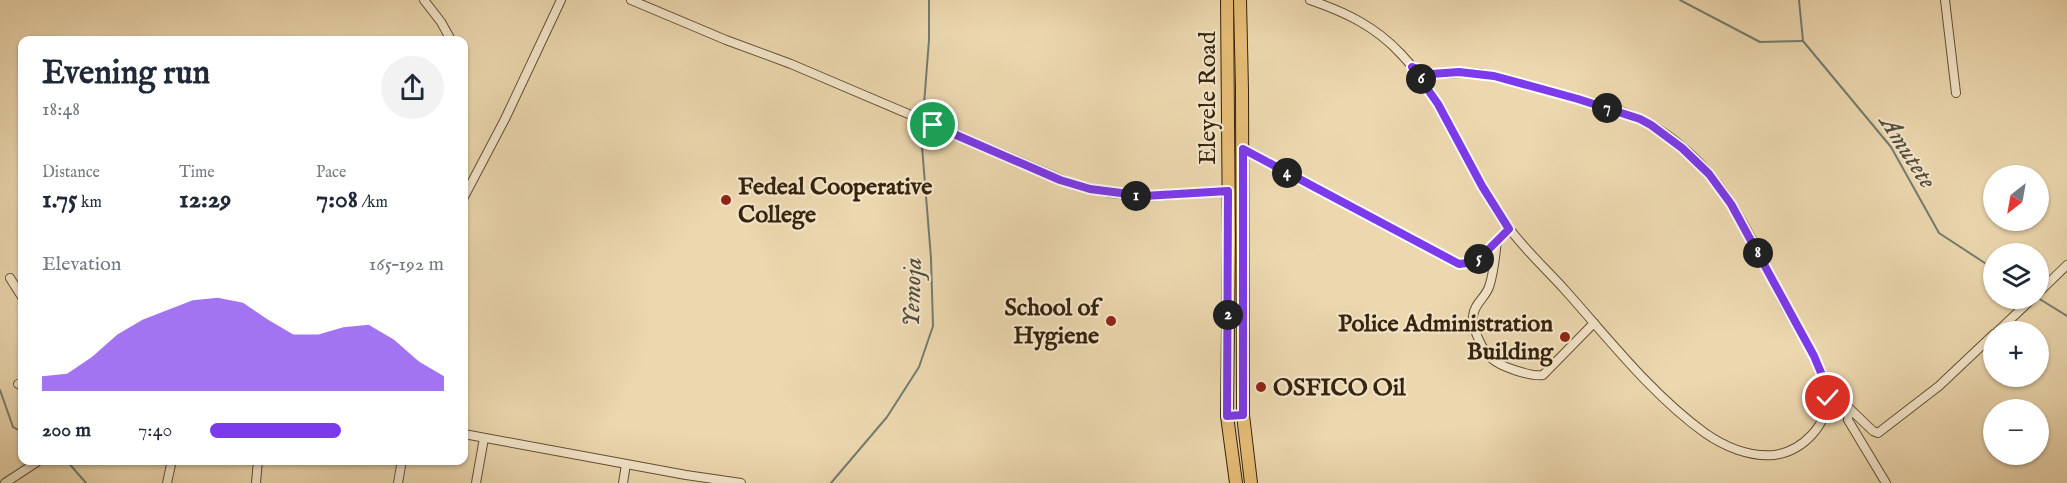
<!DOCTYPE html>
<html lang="en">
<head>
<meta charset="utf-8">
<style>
  :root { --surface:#fff; --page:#f2f2f3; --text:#1f2937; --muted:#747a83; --accent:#7c3aed }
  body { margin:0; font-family:"IM FELL English",serif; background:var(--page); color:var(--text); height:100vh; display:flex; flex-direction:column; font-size:22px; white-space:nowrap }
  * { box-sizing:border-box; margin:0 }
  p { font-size:20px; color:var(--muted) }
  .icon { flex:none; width:33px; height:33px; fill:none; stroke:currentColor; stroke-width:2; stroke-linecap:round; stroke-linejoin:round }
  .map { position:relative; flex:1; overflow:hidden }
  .drawer { position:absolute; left:18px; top:36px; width:450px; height:429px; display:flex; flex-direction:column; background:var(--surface); border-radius:12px; box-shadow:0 2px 4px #0004 }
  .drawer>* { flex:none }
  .needle { width:39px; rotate:211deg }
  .buttons { position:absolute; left:1983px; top:165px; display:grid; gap:12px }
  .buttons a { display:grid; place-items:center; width:66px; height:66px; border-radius:50%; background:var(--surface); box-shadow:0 2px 4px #0004; font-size:30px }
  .pin { position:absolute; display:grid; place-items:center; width:51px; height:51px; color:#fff; margin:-26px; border:3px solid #fff; border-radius:50%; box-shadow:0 2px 6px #0007 }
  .km { position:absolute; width:30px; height:30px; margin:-15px; border-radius:50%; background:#222; color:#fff; font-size:16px; line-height:30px; text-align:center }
  .round { display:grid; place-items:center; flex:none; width:63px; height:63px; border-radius:32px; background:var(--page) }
  .headline { display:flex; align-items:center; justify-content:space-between; height:102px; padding:0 24px }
  h1 { font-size:33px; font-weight:700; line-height:45px }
  .metrics { display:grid; grid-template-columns:repeat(3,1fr); gap:9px; height:102px; padding:6px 24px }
  .metrics div { display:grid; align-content:center }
  .metrics b { font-size:26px; font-weight:700 }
  .metrics small { font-size:16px; font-weight:400 }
  .metrics p { font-size:16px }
  .chart { height:168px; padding:12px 24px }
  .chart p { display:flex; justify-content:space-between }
  .chart svg { width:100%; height:108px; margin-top:6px; fill:var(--accent); opacity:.7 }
  ul { padding:0 24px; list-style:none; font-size:20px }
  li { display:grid; grid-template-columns:96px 72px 1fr; align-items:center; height:45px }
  li i { height:15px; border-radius:8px; background:var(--accent) }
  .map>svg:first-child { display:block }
</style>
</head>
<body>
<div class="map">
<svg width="2067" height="483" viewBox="0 0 2067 483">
  <rect width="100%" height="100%" fill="#ecd7ae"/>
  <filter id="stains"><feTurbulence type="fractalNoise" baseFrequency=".00333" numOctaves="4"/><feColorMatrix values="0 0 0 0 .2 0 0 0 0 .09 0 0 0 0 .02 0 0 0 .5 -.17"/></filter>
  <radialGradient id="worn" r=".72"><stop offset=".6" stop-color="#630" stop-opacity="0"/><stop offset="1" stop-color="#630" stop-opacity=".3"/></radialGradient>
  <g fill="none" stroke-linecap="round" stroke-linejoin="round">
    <g stroke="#737c71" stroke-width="2">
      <polyline points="1680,0 1760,42 1803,41"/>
      <polyline points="1799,0 1803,41"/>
      <polyline points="1803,41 1891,147 1939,233 1994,269"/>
      <polyline points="923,117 929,40 929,0"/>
      <polyline points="2038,298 2067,316"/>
      <polyline points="0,390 13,427 22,432"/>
      <polyline points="66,460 86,483"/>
      <polyline points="831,483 887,417 919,367 933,326 931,258 921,134 922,122"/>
    </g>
    <defs>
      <g id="minor">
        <polyline points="424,0 441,22 451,40"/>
        <polyline points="631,0 726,40 791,64 1075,185 1111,193 1144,197 1228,191"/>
        <path d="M1310 0C1345 12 1375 26 1401 54 1446 101 1466 166 1502 219 1520 245 1544 267 1565 290 1608 338 1652 395 1705 433 1725 447 1750 457 1774 455 1803 451 1828 425 1828 395 1828 375 1796 324 1785 305 1763 263 1742 213 1712 177 1696 157 1673 137 1651 125 1621 107 1576 99 1543 90 1521 83 1500 76 1478 73 1455 71 1433 79 1412 67"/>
        <polyline points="1945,0 1956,93"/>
        <polyline points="1243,149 1459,264 1476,262 1509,229"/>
        <polyline points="464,197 505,119 561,0"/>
        <path d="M1497 241C1495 256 1494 273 1489 287 1485 298 1474 304 1473 316 1472 328 1482 350 1491 358 1500 367 1532 377 1543 375L1594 323"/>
        <polyline points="10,278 22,297"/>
        <polyline points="2038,293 2067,265"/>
        <polyline points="1997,332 2033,298"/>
        <polyline points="18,384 22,386"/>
        <polyline points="1827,387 1873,431 1878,433 1939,386 1994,334"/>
        <polyline points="1849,409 1848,420 1886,483"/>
        <polyline points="464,434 686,475 741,483"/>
        <polyline points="5,483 37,462"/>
        <polyline points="167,483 172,460"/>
        <polyline points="256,483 258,460"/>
        <polyline points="398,483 402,460"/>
        <polyline points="476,483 484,438"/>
        <polyline points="623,483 626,464"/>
      </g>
      <g id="primary">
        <polyline points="1227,0 1229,240 1227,416 1236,483"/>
        <polyline points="1240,0 1242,89 1243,415 1251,483"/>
      </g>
    </defs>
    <use href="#minor" stroke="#635034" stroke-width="10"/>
    <use href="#primary" stroke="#35230c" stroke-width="14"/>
    <use href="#minor" stroke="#f3e5ca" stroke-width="8"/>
    <use href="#primary" stroke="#e6bc77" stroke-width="12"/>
  </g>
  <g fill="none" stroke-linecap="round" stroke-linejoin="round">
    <defs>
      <polyline id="route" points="933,125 1060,180 1090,189 1144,196 1228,191 1227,416 1243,415 1243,149 1459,264 1476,262 1509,229 1482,186 1438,104 1412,67 1431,74 1459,72 1494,76 1578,99 1640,119 1651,125 1682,148 1709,174 1731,204 1814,356 1827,387 1828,398"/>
    </defs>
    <use href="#route" stroke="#fff" stroke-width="12"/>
    <use href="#route" stroke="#7c3aed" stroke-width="8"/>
  </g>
  <g fill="#8f2418" stroke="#f3e5ca" stroke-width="2">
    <circle cx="726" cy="200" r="6"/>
    <circle cx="1111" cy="321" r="6"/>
    <circle cx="1565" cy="337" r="6"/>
    <circle cx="1261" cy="387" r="6"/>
  </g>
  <g text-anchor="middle" stroke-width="4.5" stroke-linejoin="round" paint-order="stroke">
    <g font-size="24" fill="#35230c" stroke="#f3e5ca">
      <text transform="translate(1207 98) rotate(-90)" y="8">Eleyele Road</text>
    </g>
    <g font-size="24" font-weight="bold" fill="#35230c" stroke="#f3e5ca" text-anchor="start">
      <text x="738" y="194">Fedeal Cooperative<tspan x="738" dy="28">College</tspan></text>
      <text x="1099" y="315" text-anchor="end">School of<tspan x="1099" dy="28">Hygiene</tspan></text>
      <text x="1553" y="331" text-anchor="end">Police Administration<tspan x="1553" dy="28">Building</tspan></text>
      <text x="1273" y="395">OSFICO Oil</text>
    </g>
    <g font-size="26" font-style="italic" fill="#544f3f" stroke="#f3e5ca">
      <text transform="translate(1909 151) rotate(57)" y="9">Amutete</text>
      <text transform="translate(911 292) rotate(-88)" y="9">Yemoja</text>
    </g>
  </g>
  <rect width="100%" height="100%" filter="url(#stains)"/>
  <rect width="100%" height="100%" fill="url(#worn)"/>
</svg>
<div class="buttons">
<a><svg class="needle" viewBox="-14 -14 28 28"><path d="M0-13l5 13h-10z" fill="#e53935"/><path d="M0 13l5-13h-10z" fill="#747a83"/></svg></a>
<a><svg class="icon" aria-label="layers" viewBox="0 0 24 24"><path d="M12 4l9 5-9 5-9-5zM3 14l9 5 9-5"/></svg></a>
<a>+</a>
<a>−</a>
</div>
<div class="pin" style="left:933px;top:125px;background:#1e9e55"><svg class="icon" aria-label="arrive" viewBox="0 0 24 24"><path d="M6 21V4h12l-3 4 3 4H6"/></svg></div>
<div class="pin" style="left:1828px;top:398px;background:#d93025"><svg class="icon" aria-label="check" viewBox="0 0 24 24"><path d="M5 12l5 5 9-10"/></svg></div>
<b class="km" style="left:1136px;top:196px">1</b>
<b class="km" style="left:1228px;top:315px">2</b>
<b class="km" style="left:1287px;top:173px">4</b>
<b class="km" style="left:1479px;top:259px">5</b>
<b class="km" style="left:1421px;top:79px">6</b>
<b class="km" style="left:1607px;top:108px">7</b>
<b class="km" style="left:1758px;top:253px">8</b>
<section class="drawer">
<div class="headline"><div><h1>Evening run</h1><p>18:48</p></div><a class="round"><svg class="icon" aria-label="share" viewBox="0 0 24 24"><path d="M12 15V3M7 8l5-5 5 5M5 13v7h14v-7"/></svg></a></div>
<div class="metrics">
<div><p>Distance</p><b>1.75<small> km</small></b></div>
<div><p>Time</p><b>12:29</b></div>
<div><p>Pace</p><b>7:08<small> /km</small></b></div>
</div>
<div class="chart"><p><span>Elevation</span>165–192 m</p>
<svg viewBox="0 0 160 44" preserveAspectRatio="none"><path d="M0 44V38L10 37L20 30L30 21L40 15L50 11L60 7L70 6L80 8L90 15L100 21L110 21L120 18L130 17L140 23L150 32L160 38V44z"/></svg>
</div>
<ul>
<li><b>200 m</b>7:40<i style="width:56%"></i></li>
</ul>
</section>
</div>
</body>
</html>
